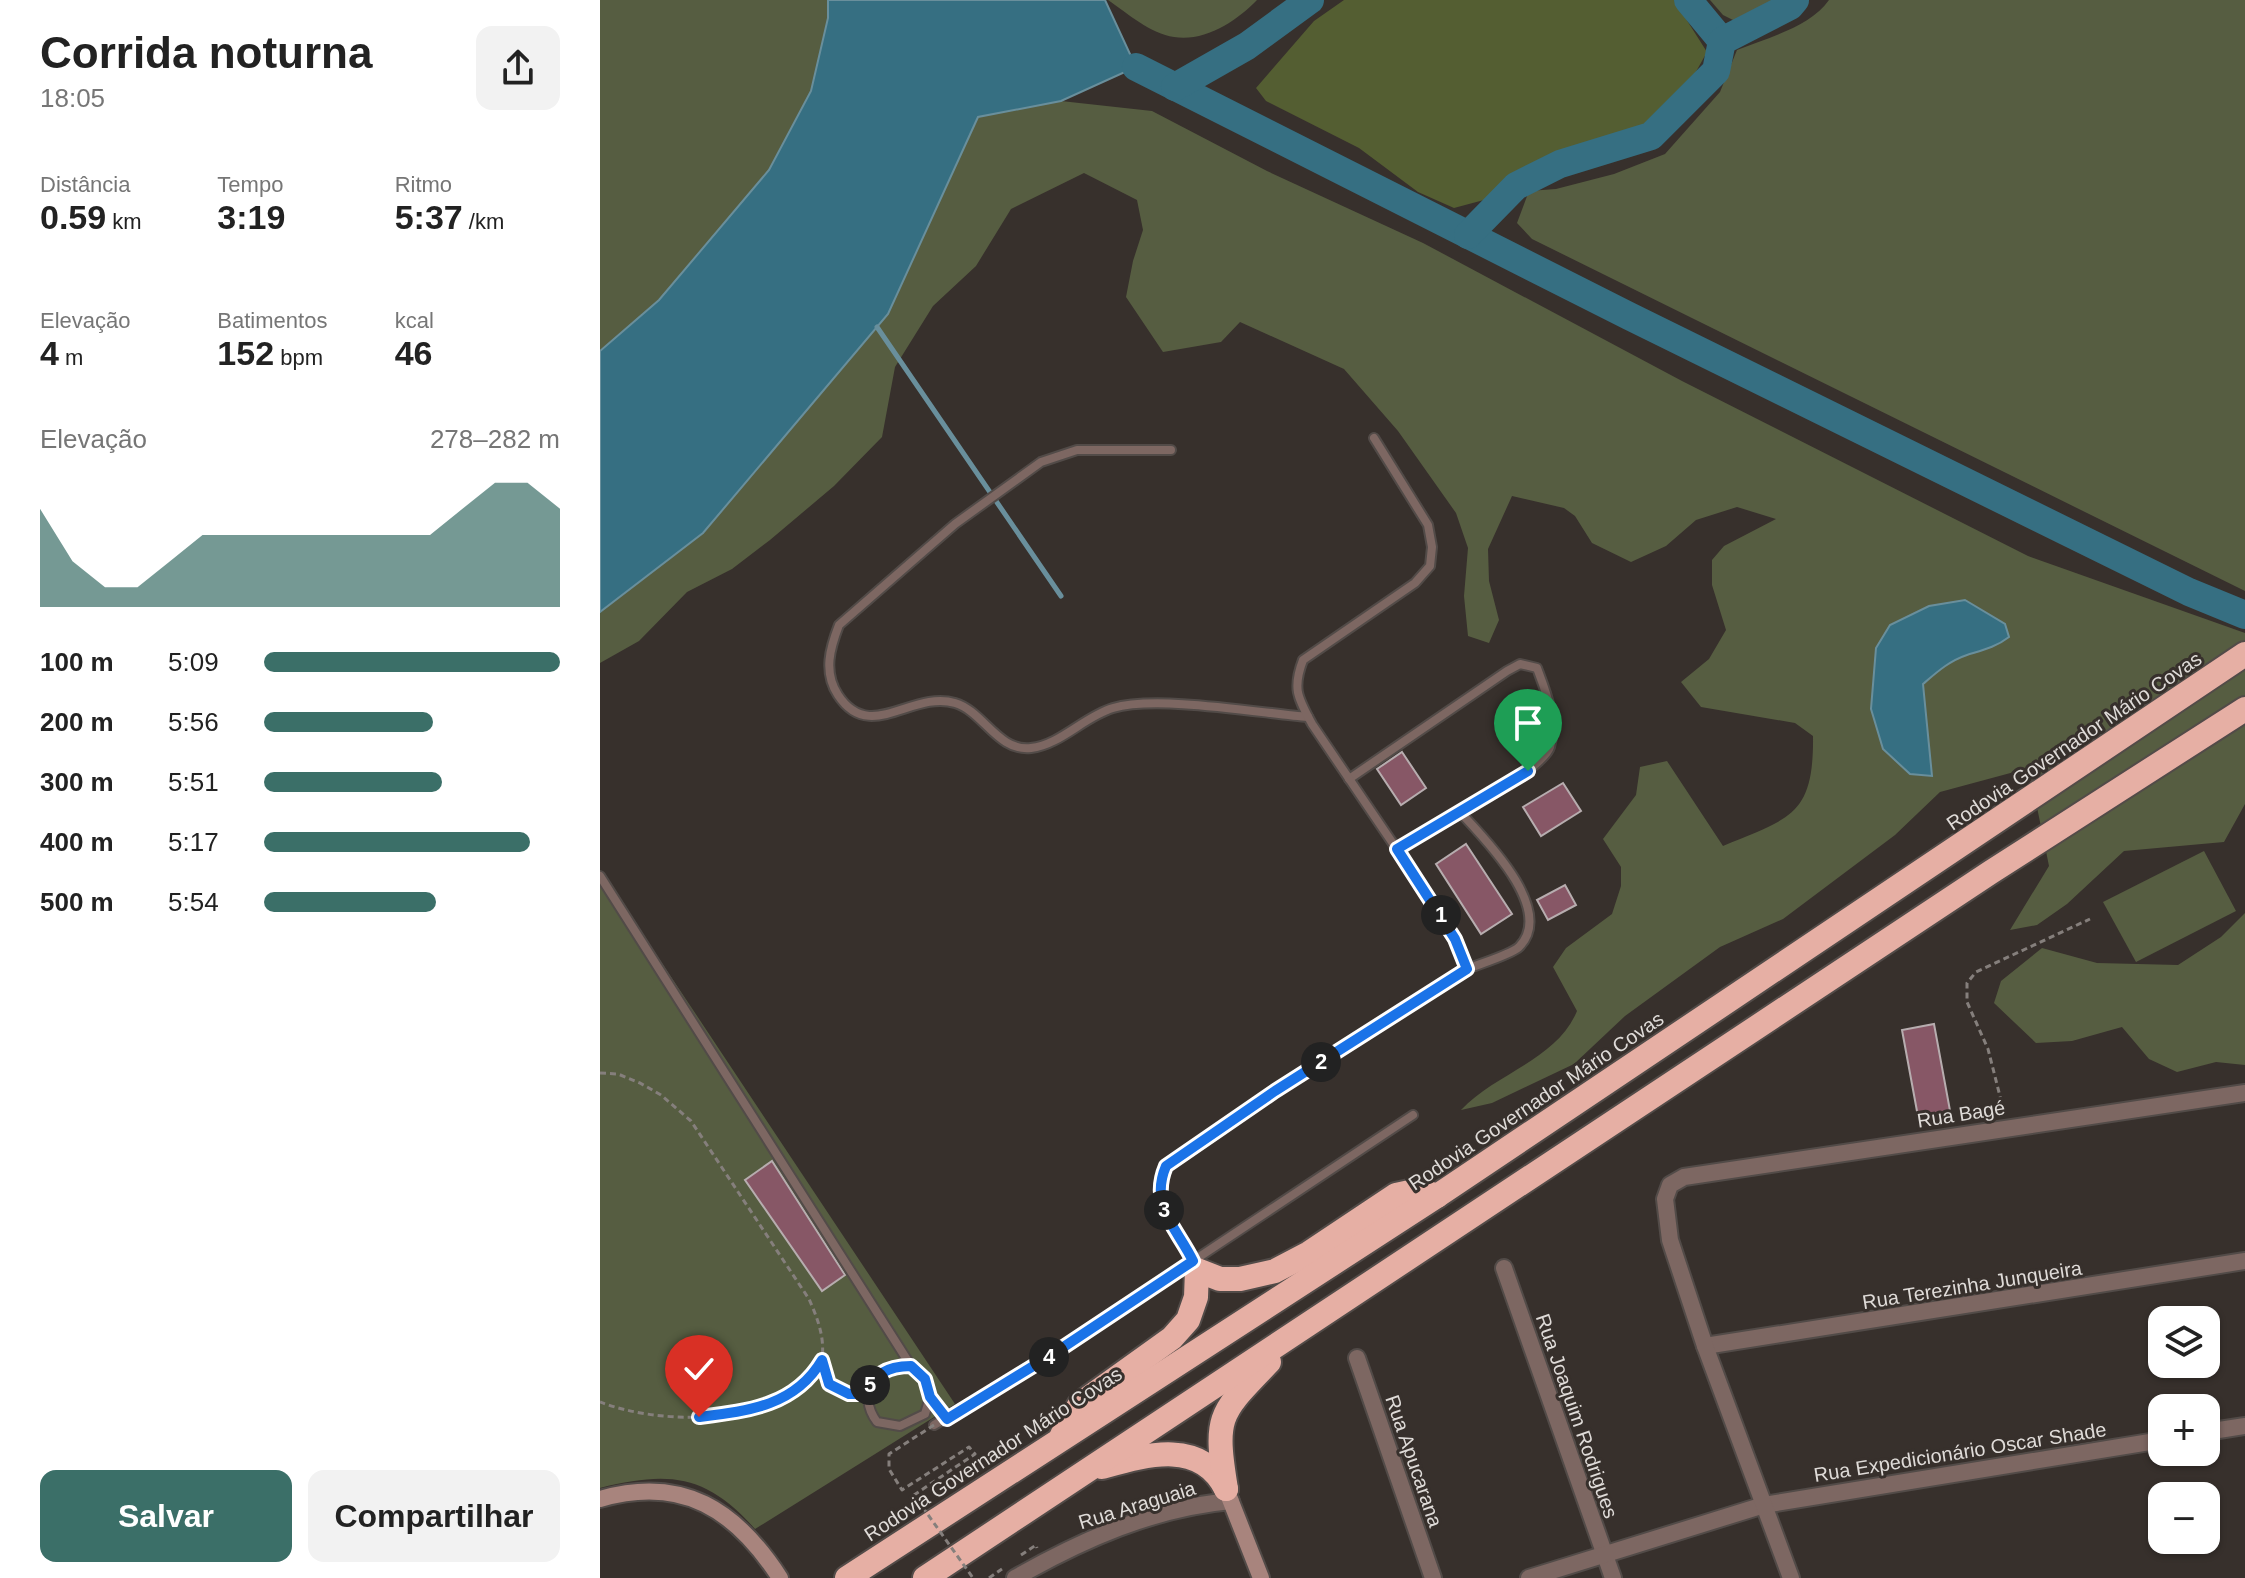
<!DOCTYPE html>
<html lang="pt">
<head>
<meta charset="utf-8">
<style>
  :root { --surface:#fff; --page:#f2f2f2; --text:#222; --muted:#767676; --accent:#3b6f68 }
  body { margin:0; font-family:Arial,sans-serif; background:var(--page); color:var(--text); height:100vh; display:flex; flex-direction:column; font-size:30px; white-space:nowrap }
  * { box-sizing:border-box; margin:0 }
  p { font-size:26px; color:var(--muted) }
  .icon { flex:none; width:44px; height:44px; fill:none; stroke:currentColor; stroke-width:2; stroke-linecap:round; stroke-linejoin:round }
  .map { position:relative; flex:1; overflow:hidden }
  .sheet { display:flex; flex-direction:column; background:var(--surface); width:600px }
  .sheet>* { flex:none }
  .buttons { position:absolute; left:1548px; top:1306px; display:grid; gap:16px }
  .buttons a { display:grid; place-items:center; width:72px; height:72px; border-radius:16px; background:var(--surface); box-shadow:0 2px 6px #0004; font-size:40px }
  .pin { position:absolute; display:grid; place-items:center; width:68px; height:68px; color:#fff; margin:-82px -34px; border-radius:50% 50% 50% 0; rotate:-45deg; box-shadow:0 0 8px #0007 }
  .pin .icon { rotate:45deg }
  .km { position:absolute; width:40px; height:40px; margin:-20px; border-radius:50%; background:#222; color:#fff; font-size:22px; line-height:40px; text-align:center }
  .round { display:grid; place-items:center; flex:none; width:84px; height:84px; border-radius:16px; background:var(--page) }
  .head { display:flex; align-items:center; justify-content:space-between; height:136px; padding:0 40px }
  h1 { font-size:44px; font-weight:800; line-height:60px }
  .figures { display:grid; grid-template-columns:repeat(3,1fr); gap:12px; height:136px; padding:8px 40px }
  .figures div { display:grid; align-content:center }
  .figures b { font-size:34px; font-weight:800 }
  .figures small { font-size:22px; font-weight:400 }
  .figures p { font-size:22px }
  .chart { height:224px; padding:16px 40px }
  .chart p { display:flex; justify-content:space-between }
  .chart svg { width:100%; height:144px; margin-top:8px; fill:var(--accent); opacity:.7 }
  .action { display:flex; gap:16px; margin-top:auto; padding:16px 40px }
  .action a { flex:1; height:92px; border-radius:16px; background:var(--accent); color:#fff; font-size:32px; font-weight:800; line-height:92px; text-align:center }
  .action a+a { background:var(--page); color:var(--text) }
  ul { padding:0 40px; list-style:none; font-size:26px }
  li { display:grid; grid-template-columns:128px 96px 1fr; align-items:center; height:60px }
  li i { height:20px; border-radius:10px; background:var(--accent) }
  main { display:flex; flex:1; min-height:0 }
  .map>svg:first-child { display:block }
</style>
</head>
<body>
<main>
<section class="sheet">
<div class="head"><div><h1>Corrida noturna</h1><p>18:05</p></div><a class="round"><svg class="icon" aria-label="share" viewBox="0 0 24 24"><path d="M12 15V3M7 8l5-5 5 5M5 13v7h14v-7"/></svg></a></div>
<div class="figures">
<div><p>Distância</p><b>0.59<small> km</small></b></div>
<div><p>Tempo</p><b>3:19</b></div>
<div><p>Ritmo</p><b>5:37<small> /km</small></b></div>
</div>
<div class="figures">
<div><p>Elevação</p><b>4<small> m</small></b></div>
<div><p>Batimentos</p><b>152<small> bpm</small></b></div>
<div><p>kcal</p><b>46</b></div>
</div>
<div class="chart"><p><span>Elevação</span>278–282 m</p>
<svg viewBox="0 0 160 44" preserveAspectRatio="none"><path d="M0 44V14L10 30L20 38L30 38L40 30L50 22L60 22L70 22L80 22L90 22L100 22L110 22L120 22L130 14L140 6L150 6L160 14V44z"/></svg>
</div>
<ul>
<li><b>100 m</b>5:09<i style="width:100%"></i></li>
<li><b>200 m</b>5:56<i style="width:57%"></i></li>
<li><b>300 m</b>5:51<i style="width:60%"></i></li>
<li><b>400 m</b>5:17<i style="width:90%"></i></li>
<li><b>500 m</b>5:54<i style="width:58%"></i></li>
</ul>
<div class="action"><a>Salvar</a><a>Compartilhar</a></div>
</section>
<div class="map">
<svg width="1645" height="1578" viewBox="0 0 1645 1578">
  <rect width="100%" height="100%" fill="#37302c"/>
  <g fill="#565d41">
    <polygon points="0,0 228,0 228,18 211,91 169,170 59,300 0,351"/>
    <path d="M508 0H657C637 21 605 42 574 37 551 34 527 13 508 0Z"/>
    <polygon points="1110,0 1182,0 1141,24 1123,15"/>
    <path d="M1229 0H1645V591L932 239 917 223 929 191 956 189 1014 174 1065 154 1120 92 1137 50C1167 38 1210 27 1229 0Z"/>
    <path d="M461 101 552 111 667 171 823 243 1082 381 1428 556 1645 633V804L1624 842 1524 851 1467 904 1437 925 1410 930 1449 866 1429 768 1340 792 1295 835 1183 919 1120 947 1025 1016 974 1064 892 1103 861 1110C895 1073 957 1060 977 1011L953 967 966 948 1012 914 1021 886V867L1003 839 1036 795 1040 767 1067 761 1123 846C1189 818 1214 817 1213 736L1195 723 1101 707 1081 682 1109 659 1126 630 1112 585V560L1124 546 1176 519 1137 507 1096 520 1066 546 1031 562 992 543 975 516 964 508 912 496 888 549 889 581 899 620 889 643 868 636 864 596 868 548 856 513 798 431 744 369 640 322 621 342 563 352 526 297 533 261 543 230 537 200 484 173 411 209 376 266 333 306 295 367 282 437 234 486 170 540 132 569 87 592 39 641 0 663V612L103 533 288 314 378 117Z"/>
    <polygon points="1604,851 1636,911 1536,962 1503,902"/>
    <path d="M0 870 355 1404 155 1529C106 1474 69 1471 0 1488Z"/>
    <polygon points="1645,913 1645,1065 1616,1062 1577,1072 1549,1059 1522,1027 1472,1041 1436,1043 1394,1003 1401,981 1442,948 1497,963 1578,965 1621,937"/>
  </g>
  <polygon fill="#545e32" points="744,0 1074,0 1107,52 1093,77 1047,127 1017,139 957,152 921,171 895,197 854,208 818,192 759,148 666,101 656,88 714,21"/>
  <g fill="#366f82" stroke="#698f9c" stroke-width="2">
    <polygon points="228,0 505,0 536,67 461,101 378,117 288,314 103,533 0,612 0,351 59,300 169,170 211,91 228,18"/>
    <path d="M1365 600 1405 624 1409 637C1396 647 1383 650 1367 655 1349 661 1337 672 1323 684L1332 776 1310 774 1283 749 1271 709 1276 648 1290 625 1329 606Z"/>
  </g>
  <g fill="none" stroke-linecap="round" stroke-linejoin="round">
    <polyline stroke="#698f9c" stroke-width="5" points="277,327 461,596"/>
    <g stroke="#366f82" stroke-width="28">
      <polyline points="1088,0 1122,41"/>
      <polyline points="536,67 1029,316 1589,592 1645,615"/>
      <polyline points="575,87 647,46 710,0"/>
      <polyline points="868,235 916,186 960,164 1051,136 1116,71 1122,41 1190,6 1195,0"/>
    </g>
  </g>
  <g fill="#875766" stroke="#b7adaf" stroke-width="2">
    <polygon points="802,752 826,788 801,805 777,769"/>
    <polygon points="963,783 981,811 941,836 923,807"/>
    <polygon points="866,844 912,914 881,934 836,864"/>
    <polygon points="965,885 976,905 948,920 937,900"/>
    <polygon points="1334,1024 1351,1116 1319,1122 1302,1030"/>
    <polygon points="172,1161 245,1275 222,1291 145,1180"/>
  </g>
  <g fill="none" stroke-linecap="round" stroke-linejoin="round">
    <defs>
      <g id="lane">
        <path d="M571 450H477L441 462 355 524 239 625C230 648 223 672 238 695 270 744 312 690 355 703 383 711 398 752 431 748 460 745 485 716 513 708 557 695 660 713 708 717"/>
        <path d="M749 779 907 671 920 664 937 668C946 692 958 721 950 747 943 772 824 833 797 849"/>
        <path d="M860 812C885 839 956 910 919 947 910 955 879 964 867 969"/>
        <polyline points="0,876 311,1366 325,1379 330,1397 347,1419"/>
        <path d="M595 1266C579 1231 548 1207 566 1166L675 1091 867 969 855 939 838 910 712 724C698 698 692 689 703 660L815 583 830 566 832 547 828 525 774 438"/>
        <path d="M311 1366C278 1365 255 1392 277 1422L300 1426 325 1414 330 1397"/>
        <polyline points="334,1425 453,1354 813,1115"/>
      </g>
      <g id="street">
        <polyline points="904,1268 1013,1578"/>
        <polyline points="1105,1346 1645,1261"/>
        <polyline points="757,1358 833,1578"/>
        <polyline points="1606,1432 1645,1426"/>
        <path d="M415 1578C482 1540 553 1508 631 1501"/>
        <polyline points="929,1578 1164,1505 1562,1440"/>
        <polyline points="1191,1578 1105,1346 1070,1240 1065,1199 1070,1185 1084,1177 1645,1093"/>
      </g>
      <g id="secondary">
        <polyline points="626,1489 661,1578"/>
        <path d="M0 1499C83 1475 136 1510 180 1578"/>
      </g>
      <g id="highway">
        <polyline points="462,1435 480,1404 572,1338 588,1320 596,1297 597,1270 620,1279 640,1279 675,1271 709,1253 796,1195 819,1190 837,1196"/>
        <path d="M502 1467C545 1455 601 1438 626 1489"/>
        <path d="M626 1489C614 1415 619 1414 669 1362"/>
        <polyline points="247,1578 837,1196 1645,654"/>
        <polyline points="325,1578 1391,872 1645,709"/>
      </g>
    </defs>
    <use href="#lane" stroke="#524b48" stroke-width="12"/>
    <use href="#street" stroke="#524b48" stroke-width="20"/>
    <use href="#secondary" stroke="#524b48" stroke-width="20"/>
    <use href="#highway" stroke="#524b48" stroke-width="28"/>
    <g stroke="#857f7c" stroke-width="3" stroke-dasharray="6 4" stroke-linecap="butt">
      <path d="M0 1073 18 1074 40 1083 61 1095 91 1121 209 1299C217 1317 225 1337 222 1358 220 1367 212 1377 205 1383 158 1426 57 1424 0 1402"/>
      <polyline points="1404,1112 1388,1049 1367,1002 1367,983 1376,972 1490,919"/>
      <path d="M222 1360C228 1381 232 1394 257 1394"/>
      <polyline points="421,1555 436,1545 437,1548"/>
      <polyline points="389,1578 402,1569"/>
    </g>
    <use href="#lane" stroke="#7d6762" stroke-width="8"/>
    <use href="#street" stroke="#7d6762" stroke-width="16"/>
    <use href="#secondary" stroke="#a8847d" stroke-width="16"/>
    <use href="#highway" stroke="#e6afa4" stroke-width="24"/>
    <polyline stroke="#857f7c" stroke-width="3" stroke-dasharray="6 4" stroke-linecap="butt" points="334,1425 289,1454 289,1469 302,1490 369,1447 375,1454 314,1495 373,1578"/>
  </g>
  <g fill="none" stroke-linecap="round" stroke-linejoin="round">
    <defs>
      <path id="route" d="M99 1417C148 1411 195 1406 222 1360L229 1384 249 1394H268C273 1372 291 1366 311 1366L325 1379 330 1397 347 1419 453 1354 593 1261C577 1228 549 1206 566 1166L675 1091 867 969 855 939 797 849 928 771"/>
    </defs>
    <use href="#route" stroke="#fff" stroke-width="16"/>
    <use href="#route" stroke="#1a73e8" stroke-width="10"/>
  </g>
  <g text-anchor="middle" stroke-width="6" stroke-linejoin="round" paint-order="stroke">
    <g font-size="20" fill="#dfdbd8" stroke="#37302c">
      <text transform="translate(1474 741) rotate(-34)" y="7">Rodovia Governador Mário Covas</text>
      <text transform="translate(936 1101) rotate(-34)" y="7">Rodovia Governador Mário Covas</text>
      <text transform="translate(1361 1114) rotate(-9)" y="7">Rua Bagé</text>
      <text transform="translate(1372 1285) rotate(-9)" y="7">Rua Terezinha Junqueira</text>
      <text transform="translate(977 1416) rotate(71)" y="7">Rua Joaquim Rodrigues</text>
      <text transform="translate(1360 1452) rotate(-9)" y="7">Rua Expedicionário Oscar Shade</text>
      <text transform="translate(393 1454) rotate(-33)" y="7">Rodovia Governador Mário Covas</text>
      <text transform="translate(814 1461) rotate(71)" y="7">Rua Apucarana</text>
      <text transform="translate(537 1505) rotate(-17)" y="7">Rua Araguaia</text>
    </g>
  </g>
</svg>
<div class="buttons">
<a><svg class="icon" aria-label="layers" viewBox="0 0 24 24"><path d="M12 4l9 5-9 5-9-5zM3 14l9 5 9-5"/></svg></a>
<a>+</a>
<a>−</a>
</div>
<div class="pin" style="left:928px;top:771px;background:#1e9e55"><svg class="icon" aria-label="arrive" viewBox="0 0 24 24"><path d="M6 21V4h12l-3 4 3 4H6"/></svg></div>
<div class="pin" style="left:99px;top:1417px;background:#d93025"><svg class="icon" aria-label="check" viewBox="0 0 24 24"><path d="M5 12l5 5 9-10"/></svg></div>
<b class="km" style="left:841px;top:915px">1</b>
<b class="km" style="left:721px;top:1062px">2</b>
<b class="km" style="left:564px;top:1210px">3</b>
<b class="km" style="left:449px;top:1357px">4</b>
<b class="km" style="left:270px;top:1385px">5</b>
</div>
</main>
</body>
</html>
